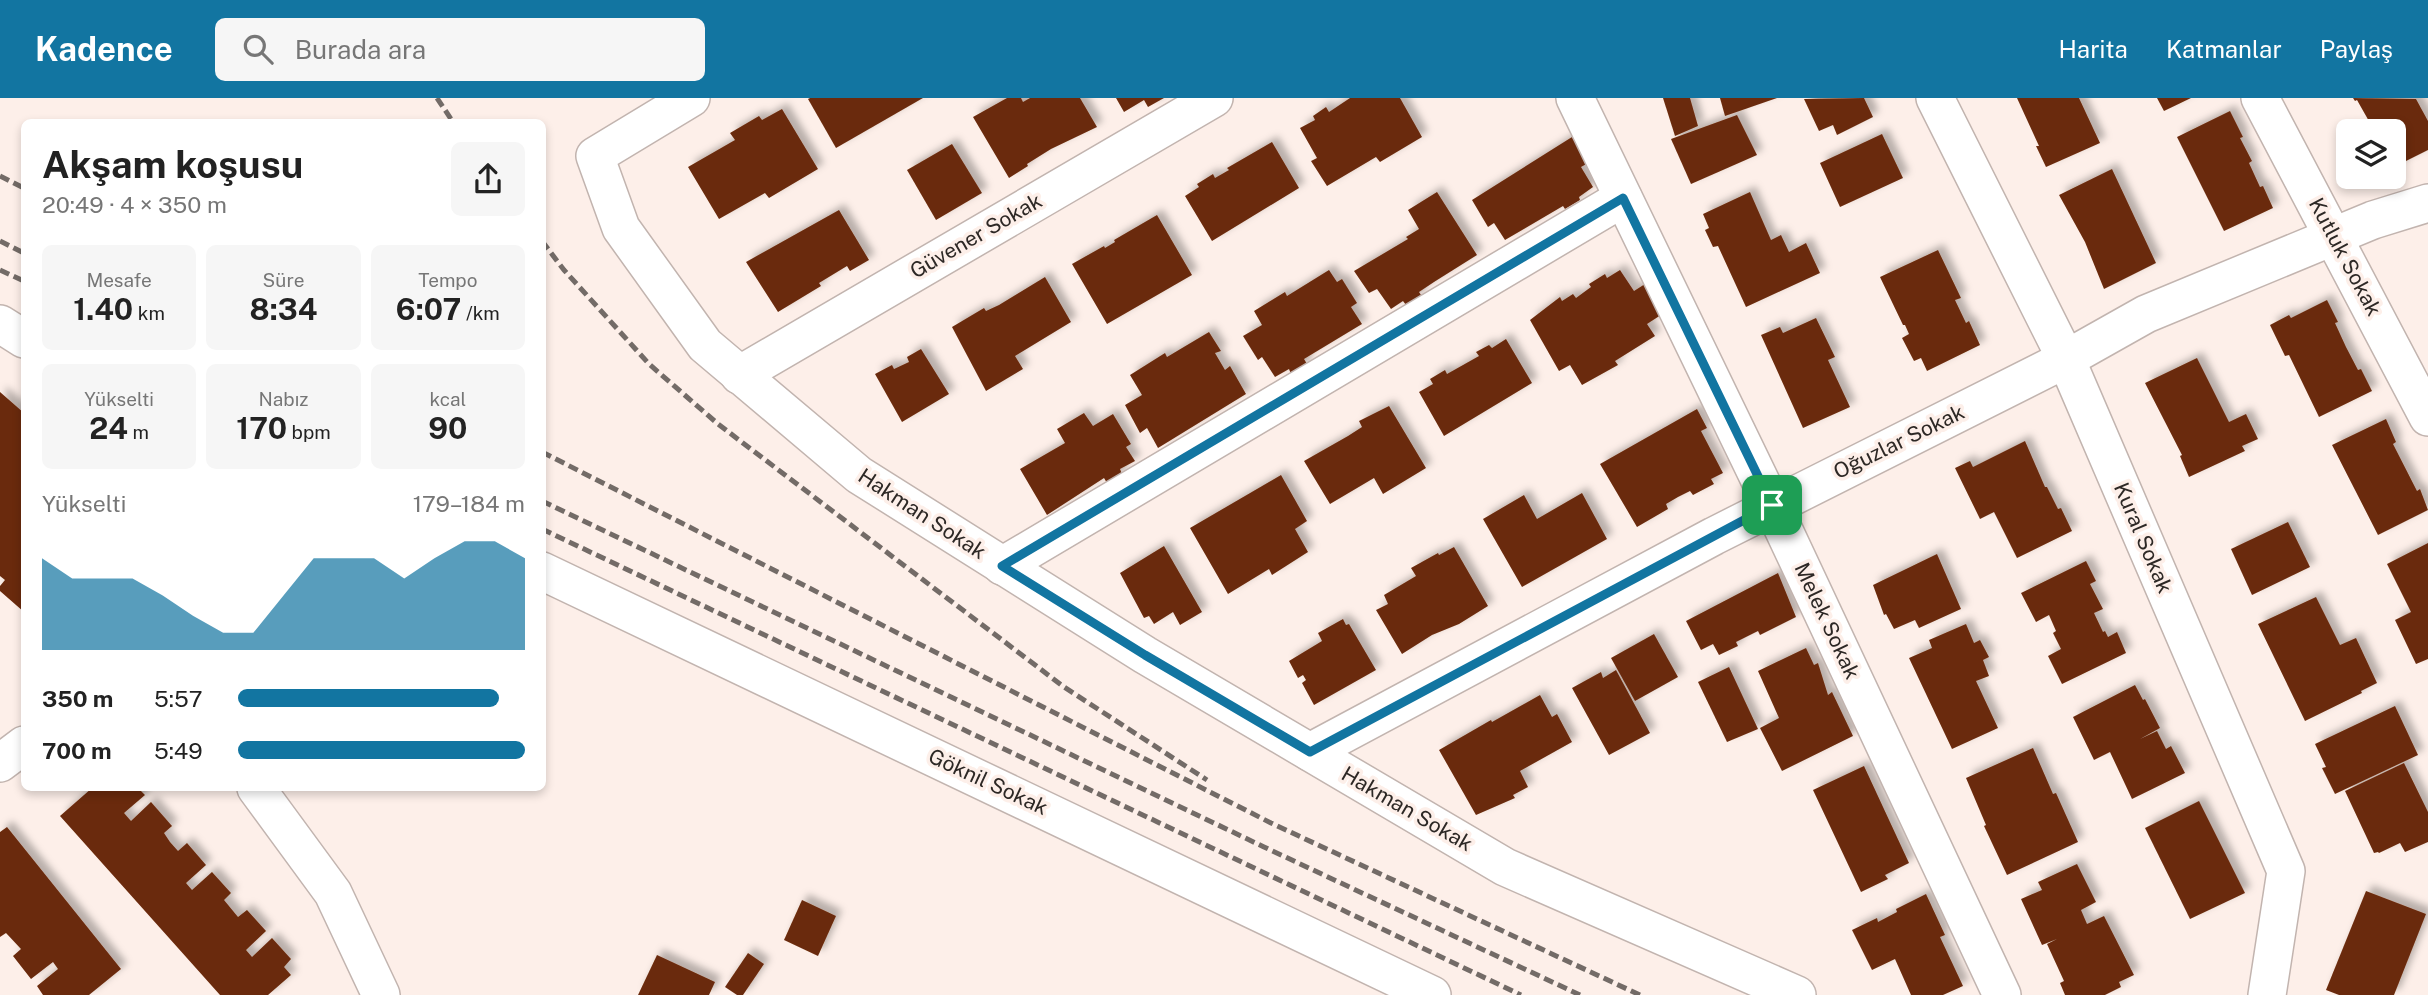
<!DOCTYPE html>
<html lang="tr">
<head>
<meta charset="utf-8">
<style>
  :root { --surface:#fff; --page:#f6f6f6; --text:#222; --muted:#767676; --accent:#1275a1 }
  body { margin:0; font-family:"Public Sans",sans-serif; background:var(--page); color:var(--text); height:100vh; display:flex; flex-direction:column; font-size:26px; white-space:nowrap }
  * { box-sizing:border-box; margin:0 }
  p { font-size:23px; color:var(--muted) }
  .icon { flex:none; width:38px; height:38px; fill:none; stroke:currentColor; stroke-width:2; stroke-linecap:round; stroke-linejoin:round }
  .map { position:relative; flex:1; overflow:hidden }
  .panel { position:absolute; left:21px; top:21px; width:525px; height:672px; display:flex; flex-direction:column; background:var(--surface); border-radius:10px; box-shadow:0 4px 10px #0003 }
  .panel>* { flex:none }
  .buttons { position:absolute; left:2336px; top:21px; display:grid; gap:14px }
  .buttons a { display:grid; place-items:center; width:70px; height:70px; border-radius:10px; background:var(--surface); box-shadow:0 4px 10px #0003; font-size:35px }
  .pin { position:absolute; display:grid; place-items:center; width:60px; height:60px; color:#fff; margin:-30px; border-radius:14px; box-shadow:0 4px 10px #0006 }
  .round { display:grid; place-items:center; flex:none; width:74px; height:74px; border-radius:10px; background:var(--page) }
  .headline { display:flex; align-items:center; justify-content:space-between; height:119px; padding:0 21px }
  h1 { font-size:38px; font-weight:700; line-height:52px }
  .stats { display:grid; grid-template-columns:repeat(3,1fr); gap:10px; height:119px; padding:7px 21px }
  .stats div { display:grid; align-content:center; border-radius:10px; background:var(--page); text-align:center }
  .stats b { font-size:30px; font-weight:700 }
  .stats small { font-size:19px; font-weight:400 }
  .stats p { font-size:19px }
  .chart { height:196px; padding:14px 21px }
  .chart p { display:flex; justify-content:space-between }
  .chart svg { width:100%; height:126px; margin-top:7px; fill:var(--accent); opacity:.7 }
  ul { padding:0 21px; list-style:none; font-size:23px }
  li { display:grid; grid-template-columns:112px 84px 1fr; align-items:center; height:52px }
  li i { height:18px; border-radius:9px; background:var(--accent) }
  header { display:flex; align-items:center; gap:42px; box-sizing:border-box; height:98px; padding:0 35px; background:var(--accent); color:#fff }
  header strong { font-size:33px }
  nav { display:flex; gap:38px; margin-inline-start:auto; font-size:24px }
  .search { width:490px; height:63px; background:var(--page); display:flex; align-items:center; gap:18px; box-sizing:border-box; padding:0 24px; border-radius:10px; color:var(--muted); font-size:26px }
  .map>svg:first-child { display:block }
</style>
</head>
<body>
<header>
<strong>Kadence</strong>
<div class="search"><svg class="icon" aria-label="search" viewBox="0 0 24 24"><circle cx="10" cy="10" r="6"/><path d="M15 15l6 6"/></svg>Burada ara</div>
<nav><a>Harita</a><a>Katmanlar</a><a>Paylaş</a></nav>
</header>
<div class="map">
<svg width="2428" height="897" viewBox="0 0 2428 897">
  <defs>
    <filter id="shadow"><feDropShadow dx="6" dy="-6" stdDeviation="3.5" flood-color="#0004"/></filter>
  </defs>
  <rect width="100%" height="100%" fill="#fdefe9"/>
  <g fill="#6b2b0b" filter="url(#shadow)">
    <polygon points="810,0 923,0 836,50 808,1"/>
    <polygon points="1007,0 1021,0 1023,4 1030,0 1080,0 1097,29 1051,51 1027,66 1028,68 1009,80 973,19"/>
    <polygon points="1116,0 1164,0 1148,9 1144,2 1124,14"/>
    <polygon points="1350,0 1400,0 1422,39 1380,64 1376,59 1327,88 1311,63 1317,60 1300,30 1315,22 1313,18 1326,9 1329,14"/>
    <polygon points="1663,0 1690,0 1698,28 1675,38"/>
    <polygon points="1720,0 1777,0 1725,18"/>
    <polygon points="1864,0 1873,19 1837,37 1833,27 1819,33 1804,1"/>
    <polygon points="2017,0 2079,0 2100,45 2046,69 2036,48 2039,48"/>
    <polygon points="2157,0 2191,0 2164,13"/>
    <polygon points="2353,0 2416,1 2428,23 2428,52 2394,69 2394,33 2369,33 2366,27 2370,25 2357,2 2355,3"/>
    <polygon points="782,11 818,71 769,100 765,95 719,121 688,69 735,42 730,35 759,18 762,22"/>
    <polygon points="2230,13 2243,39 2240,40 2252,63 2249,65 2260,89 2263,88 2273,110 2224,133 2177,39"/>
    <polygon points="1737,17 1757,57 1691,86 1671,41"/>
    <polygon points="1882,36 1903,80 1840,109 1820,65"/>
    <polygon points="1572,39 1588,65 1581,69 1593,89 1579,99 1580,102 1565,111 1563,108 1505,142 1494,125 1488,129 1472,102"/>
    <polygon points="1272,44 1299,90 1212,143 1185,98 1199,89 1197,86 1213,76 1215,80 1229,72 1227,70"/>
    <polygon points="952,46 982,95 936,122 907,72"/>
    <polygon points="2112,71 2156,165 2104,191 2085,144 2059,97"/>
    <polygon points="1437,94 1477,157 1434,184 1419,194 1421,197 1406,207 1403,203 1391,211 1377,191 1369,195 1354,173 1408,141 1406,139 1419,131 1408,112"/>
    <polygon points="1750,94 1771,142 1781,137 1789,154 1806,145 1820,175 1746,209 1718,148 1713,149 1705,132 1709,130 1703,116"/>
    <polygon points="839,112 869,162 850,173 847,168 819,185 821,188 778,214 746,164"/>
    <polygon points="1157,117 1192,177 1107,226 1072,166 1104,148 1105,150 1115,144 1114,142"/>
    <polygon points="1938,152 1961,200 1955,202 1966,225 1969,223 1980,247 1927,273 1921,260 1914,263 1902,240 1909,236 1905,227 1903,227 1880,179"/>
    <polygon points="1329,172 1337,184 1342,181 1357,205 1351,209 1362,226 1304,261 1307,266 1291,276 1289,271 1275,279 1262,259 1258,262 1243,238 1262,227 1254,213 1285,194 1287,198"/>
    <polygon points="1620,172 1634,193 1645,186 1664,215 1647,226 1655,238 1615,263 1618,267 1582,287 1570,267 1559,273 1530,222 1560,199 1562,203 1573,196 1576,200 1591,189 1589,186 1605,176 1607,180"/>
    <polygon points="1045,179 1071,224 1015,258 1023,271 986,293 952,229 984,210 986,213 999,207"/>
    <polygon points="2327,202 2338,224 2335,225 2346,249 2358,272 2361,271 2372,293 2319,319 2289,257 2285,258 2270,227 2289,217 2291,220"/>
    <polygon points="1816,220 1835,259 1828,262 1850,309 1803,330 1761,237 1780,229 1783,235"/>
    <polygon points="1209,234 1221,253 1215,255 1225,272 1230,268 1246,296 1158,350 1147,330 1140,335 1125,307 1142,297 1130,277 1165,255 1167,259"/>
    <polygon points="1506,241 1532,285 1444,338 1419,294 1433,286 1430,281 1445,272 1447,276 1479,258 1476,254 1489,247 1492,250"/>
    <polygon points="921,251 949,296 902,324 875,276 892,267 894,271 909,264 907,259"/>
    <polygon points="2197,260 2229,324 2246,316 2258,341 2242,348 2245,353 2189,379 2180,358 2182,357 2145,285"/>
    <polygon points="0,294 24,315 24,514 0,493 0,488 5,482 0,478"/>
    <polygon points="1389,308 1426,370 1383,396 1374,380 1330,406 1304,363 1348,338 1362,329 1359,323"/>
    <polygon points="1697,311 1707,330 1701,333 1723,375 1711,381 1714,386 1693,397 1690,393 1678,399 1666,406 1668,411 1637,429 1600,366"/>
    <polygon points="1084,315 1093,328 1113,316 1131,346 1126,349 1135,363 1120,371 1122,376 1107,385 1104,380 1047,417 1020,371 1065,345 1057,331"/>
    <polygon points="2386,321 2396,344 2393,346 2417,393 2420,391 2428,412 2378,437 2332,347"/>
    <polygon points="2025,343 2045,389 2047,389 2058,411 2061,410 2072,433 2017,460 1994,414 1980,421 1955,370 1970,363 1973,369"/>
    <polygon points="1281,377 1307,423 1295,431 1308,454 1272,477 1269,471 1228,496 1190,430"/>
    <polygon points="1582,395 1607,441 1522,489 1483,421 1524,397 1537,421"/>
    <polygon points="2288,424 2310,469 2252,497 2231,451"/>
    <polygon points="2428,445 2428,561 2416,566 2395,522 2411,514 2387,466"/>
    <polygon points="1164,448 1202,514 1180,527 1173,514 1154,526 1149,518 1144,520 1120,475"/>
    <polygon points="1454,449 1488,508 1459,526 1432,537 1402,556 1376,512 1388,506 1384,497 1416,478 1411,470 1438,455 1439,457"/>
    <polygon points="1937,456 1961,511 1919,530 1915,522 1894,531 1886,516 1884,517 1873,487"/>
    <polygon points="2086,463 2096,483 2090,486 2103,511 2094,515 2103,534 2105,533 2108,539 2117,534 2126,555 2062,586 2048,558 2061,551 2053,535 2056,533 2049,517 2036,524 2021,495"/>
    <polygon points="1778,475 1796,519 1760,537 1758,533 1736,544 1738,548 1719,557 1713,546 1701,552 1686,523"/>
    <polygon points="2316,499 2340,547 2356,540 2377,585 2361,593 2362,595 2305,623 2258,526"/>
    <polygon points="1343,521 1346,527 1349,526 1376,572 1314,607 1302,585 1306,582 1303,577 1298,580 1289,563 1322,543 1318,535"/>
    <polygon points="1966,526 1974,545 1980,542 1989,559 1983,562 1989,578 1976,583 1998,630 1952,651 1909,560 1932,550 1929,542"/>
    <polygon points="1654,536 1678,579 1635,603 1611,560"/>
    <polygon points="1806,550 1814,567 1818,565 1828,597 1832,594 1853,638 1782,673 1760,630 1779,620 1758,573"/>
    <polygon points="1729,569 1758,631 1727,644 1698,584"/>
    <polygon points="1616,572 1650,635 1609,657 1572,590 1601,574 1603,580"/>
    <polygon points="2135,587 2143,602 2145,601 2160,630 2140,641 2157,633 2166,651 2171,648 2185,675 2132,701 2110,654 2094,662 2073,619"/>
    <polygon points="1540,597 1552,619 1557,616 1572,644 1520,673 1528,689 1513,697 1515,700 1476,717 1439,652 1491,622 1492,624"/>
    <polygon points="2395,608 2418,657 2335,696 2322,670 2326,669 2315,646"/>
    <polygon points="2033,650 2053,696 2056,695 2078,744 2007,777 1984,728 1986,727 1966,680"/>
    <polygon points="2404,665 2428,714 2428,744 2405,754 2400,745 2379,755 2378,754 2374,755 2345,693"/>
    <polygon points="1864,668 1909,765 1885,777 1888,781 1861,794 1813,692"/>
    <polygon points="92,690 138,690 145,697 124,715 131,723 151,704 172,728 164,735 170,744 178,753 187,745 206,767 186,785 192,792 212,774 231,795 224,802 238,819 247,812 266,833 246,852 252,859 272,840 291,861 284,869 291,877 268,897 220,897 60,718"/>
    <polygon points="2199,703 2245,795 2190,821 2145,730"/>
    <polygon points="7,729 121,871 89,897 43,897 37,888 58,871 53,864 31,881 13,858 21,851 6,835 0,839 0,734"/>
    <polygon points="2077,766 2096,804 2081,812 2087,826 2104,818 2134,877 2119,884 2121,889 2105,897 2065,897 2060,885 2064,883 2047,846 2057,841 2042,847 2021,801 2042,792 2038,784"/>
    <polygon points="2366,793 2426,816 2394,897 2339,897 2326,892"/>
    <polygon points="1926,796 1945,837 1940,839 1963,888 1943,897 1911,897 1895,861 1872,872 1852,832 1877,820 1878,824 1897,814 1896,811"/>
    <polygon points="802,802 836,818 818,858 784,842"/>
    <polygon points="748,855 764,866 743,897 737,897 725,889"/>
    <polygon points="657,857 715,884 709,897 638,897"/>
  </g>
  <g fill="none" stroke-linecap="round" stroke-linejoin="round">
    <defs>
      <g id="street">
        <polyline points="691,0 595,58 621,130 705,247 859,377 1145,557 1505,769 1797,897"/>
        <polyline points="1575,0 1772,407 2002,897"/>
        <polyline points="1935,0 2066,261 2286,773 2267,897"/>
        <polyline points="2260,0 2428,319"/>
        <polyline points="0,226 24,241"/>
        <polyline points="739,277 1214,0"/>
        <polyline points="1002,468 1623,100"/>
        <polyline points="542,473 1432,897"/>
        <polyline points="1310,654 1714,438 2066,261 2146,216 2373,122 2428,105"/>
        <polyline points="0,665 24,647"/>
        <polyline points="256,690 333,795 381,897"/>
      </g>
    </defs>
    <use href="#street" stroke="#c2b4af" stroke-width="40"/>
    <use href="#street" stroke="#fff" stroke-width="37"/>
    <g stroke="#736b67" stroke-width="5" stroke-dasharray="10 5" stroke-linecap="butt">
      <polyline points="437,0 453,24"/>
      <polyline points="0,78 24,90"/>
      <polyline points="0,143 24,155"/>
      <polyline points="542,143 564,172 649,266 718,326 1064,589 1207,682"/>
      <polyline points="0,172 24,183"/>
      <polyline points="542,354 1271,725 1640,897"/>
      <polyline points="542,403 1264,749 1580,897"/>
      <polyline points="542,431 1521,897"/>
    </g>
  </g>
  <g fill="none" stroke-linecap="round" stroke-linejoin="round">
    <defs>
      <polygon id="route" points="1623,100 1772,407 1310,654 1145,557 1002,468"/>
    </defs>
    <use href="#route" stroke="#fff" stroke-width="14"/>
    <use href="#route" stroke="#1275a1" stroke-width="9"/>
  </g>
  <g text-anchor="middle" stroke-width="7" stroke-linejoin="round" paint-order="stroke">
    <g font-size="21" fill="#2d2825" stroke="#fdefe9">
      <text transform="translate(976 138) rotate(-30)" y="7">Güvener Sokak</text>
      <text transform="translate(2345 159) rotate(62)" y="7">Kutluk Sokak</text>
      <text transform="translate(1899 344) rotate(-26)" y="7">Oğuzlar Sokak</text>
      <text transform="translate(922 416) rotate(33)" y="7">Hakman Sokak</text>
      <text transform="translate(2143 440) rotate(67)" y="7">Kural Sokak</text>
      <text transform="translate(1827 523) rotate(65)" y="7">Melek Sokak</text>
      <text transform="translate(988 684) rotate(25)" y="7">Göknil Sokak</text>
      <text transform="translate(1407 711) rotate(30)" y="7">Hakman Sokak</text>
    </g>
  </g>
</svg>
<div class="buttons">
<a><svg class="icon" aria-label="layers" viewBox="0 0 24 24"><path d="M12 4l9 5-9 5-9-5zM3 14l9 5 9-5"/></svg></a>
</div>
<div class="pin" style="left:1772px;top:407px;background:#1e9e55"><svg class="icon" aria-label="arrive" viewBox="0 0 24 24"><path d="M6 21V4h12l-3 4 3 4H6"/></svg></div>
<section class="panel">
<div class="headline"><div><h1>Akşam koşusu</h1><p>20:49 · 4 × 350 m</p></div><a class="round"><svg class="icon" aria-label="share" viewBox="0 0 24 24"><path d="M12 15V3M7 8l5-5 5 5M5 13v7h14v-7"/></svg></a></div>
<div class="stats">
<div><p>Mesafe</p><b>1.40<small> km</small></b></div>
<div><p>Süre</p><b>8:34</b></div>
<div><p>Tempo</p><b>6:07<small> /km</small></b></div>
</div>
<div class="stats">
<div><p>Yükselti</p><b>24<small> m</small></b></div>
<div><p>Nabız</p><b>170<small> bpm</small></b></div>
<div><p>kcal</p><b>90</b></div>
</div>
<div class="chart"><p><span>Yükselti</span>179–184 m</p>
<svg viewBox="0 0 160 44" preserveAspectRatio="none"><path d="M0 44V12L10 19L20 19L30 19L40 25L50 32L60 38L70 38L80 25L90 12L100 12L110 12L120 19L130 12L140 6L150 6L160 12V44z"/></svg>
</div>
<ul>
<li><b>350 m</b>5:57<i style="width:91%"></i></li>
<li><b>700 m</b>5:49<i style="width:100%"></i></li>
</ul>
</section>
</div>
</body>
</html>
